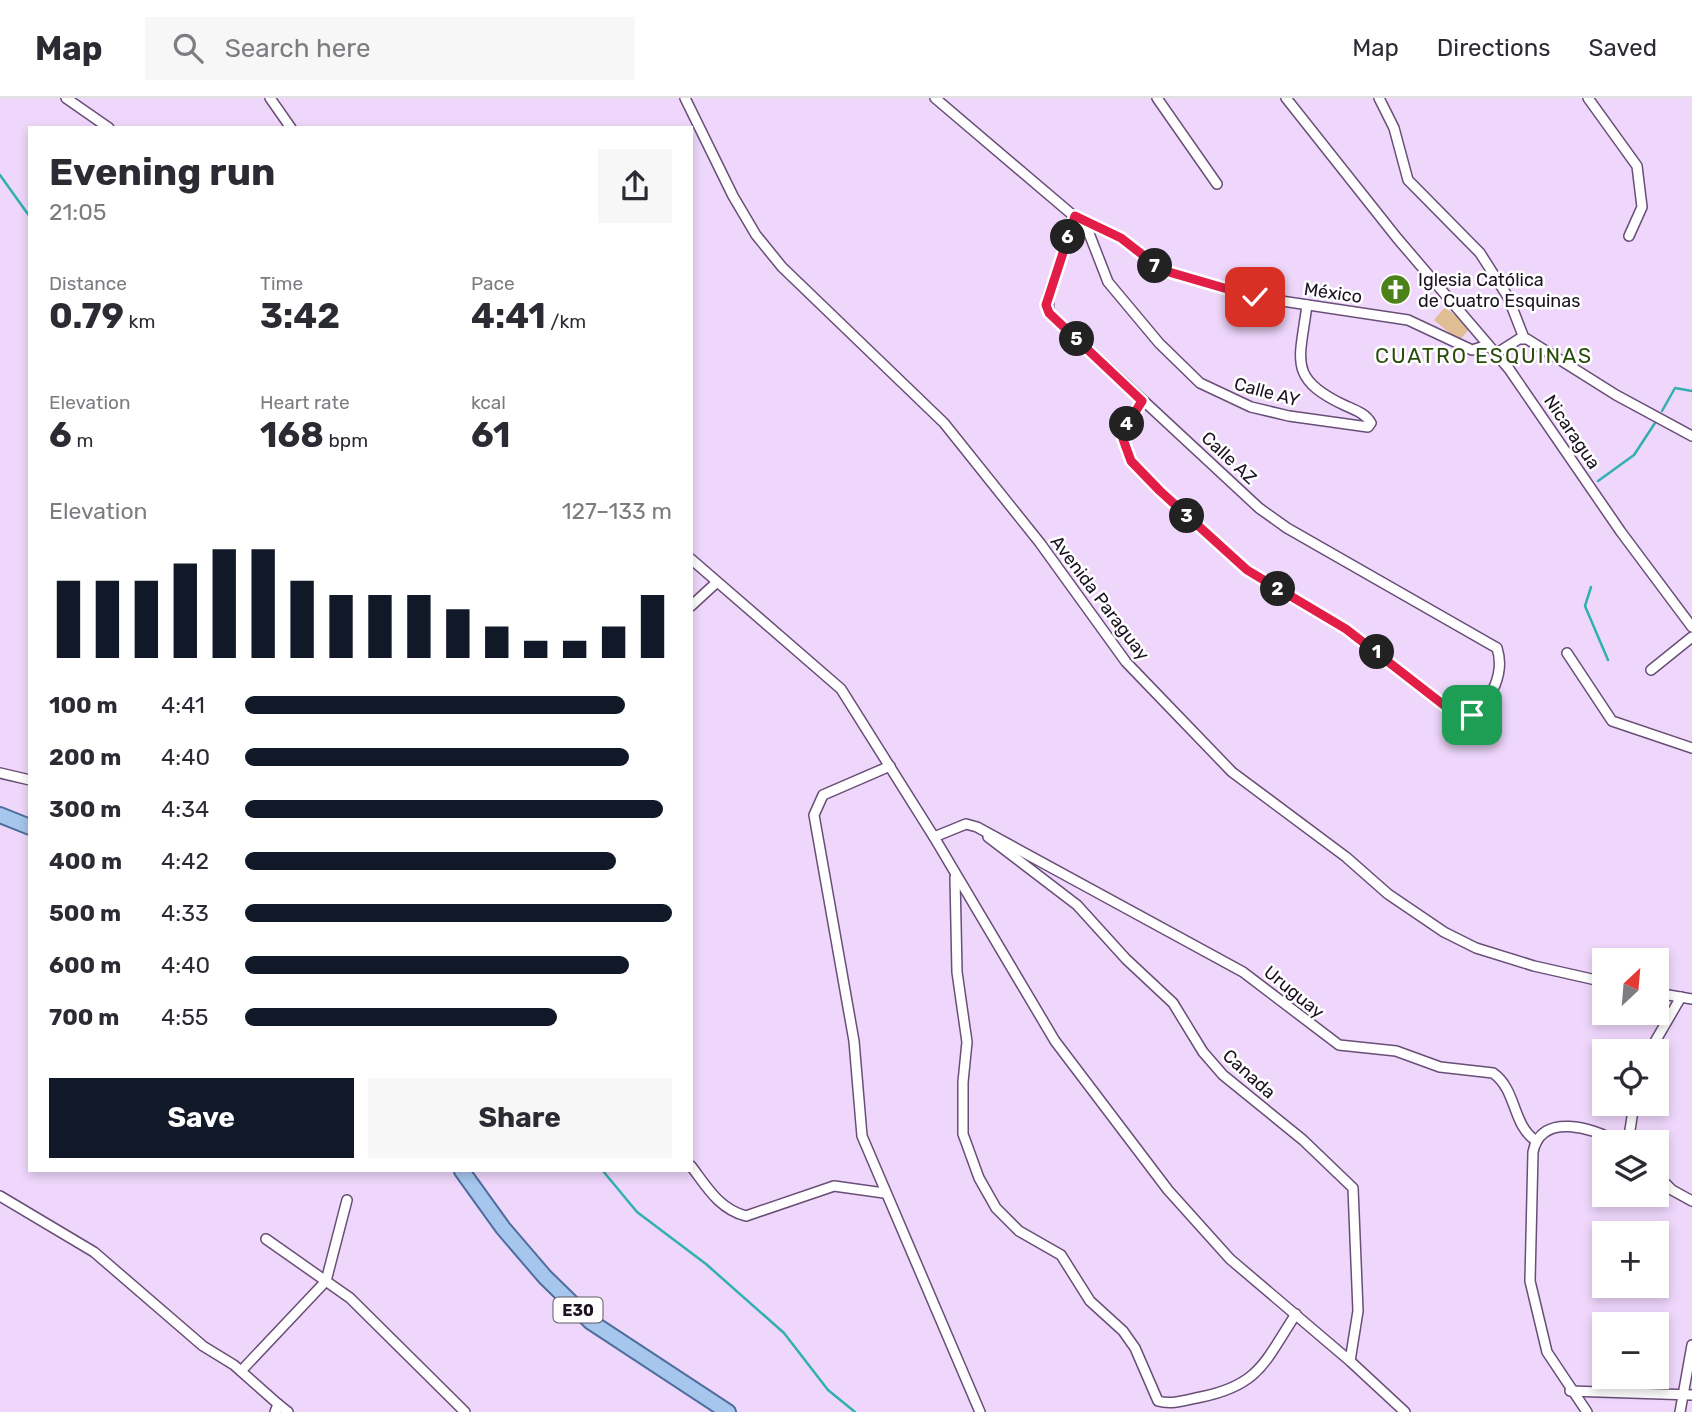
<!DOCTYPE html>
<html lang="en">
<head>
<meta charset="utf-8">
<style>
  :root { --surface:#fff; --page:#f7f7f7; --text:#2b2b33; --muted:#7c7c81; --line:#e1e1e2; --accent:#111827 }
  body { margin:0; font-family:Rubik,sans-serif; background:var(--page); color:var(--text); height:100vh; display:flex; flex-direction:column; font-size:26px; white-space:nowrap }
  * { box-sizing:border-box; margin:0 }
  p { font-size:23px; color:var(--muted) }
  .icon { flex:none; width:38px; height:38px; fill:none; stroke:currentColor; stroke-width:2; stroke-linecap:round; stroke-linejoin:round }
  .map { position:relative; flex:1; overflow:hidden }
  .side { position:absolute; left:28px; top:28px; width:665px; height:1046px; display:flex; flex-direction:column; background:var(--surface); border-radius:0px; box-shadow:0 4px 10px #0003 }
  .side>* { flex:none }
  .needle { width:46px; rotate:26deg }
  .buttons { position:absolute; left:1592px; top:850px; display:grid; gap:14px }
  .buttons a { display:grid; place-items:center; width:77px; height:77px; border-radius:0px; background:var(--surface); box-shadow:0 4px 10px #0003; font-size:35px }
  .pin { position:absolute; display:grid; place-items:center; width:60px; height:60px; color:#fff; margin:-30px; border-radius:14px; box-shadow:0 4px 10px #0006 }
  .km { position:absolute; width:35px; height:35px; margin:-18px; border-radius:50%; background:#222; color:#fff; font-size:19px; line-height:35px; text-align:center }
  .round { display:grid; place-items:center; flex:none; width:74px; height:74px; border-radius:0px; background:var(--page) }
  .head { display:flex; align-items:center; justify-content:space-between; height:119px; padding:0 21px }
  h1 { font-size:38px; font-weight:700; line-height:52px }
  .metrics { display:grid; grid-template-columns:repeat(3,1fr); gap:10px; height:119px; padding:7px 21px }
  .metrics div { display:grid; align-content:center }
  .metrics b { font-size:35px; font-weight:700 }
  .metrics small { font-size:19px; font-weight:400 }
  .metrics p { font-size:19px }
  .chart { height:196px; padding:14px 21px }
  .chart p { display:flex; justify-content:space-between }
  .chart svg { width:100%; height:126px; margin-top:7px; stroke:var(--accent); stroke-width:6 }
  .button { display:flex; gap:14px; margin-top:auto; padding:14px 21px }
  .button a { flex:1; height:80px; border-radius:0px; background:var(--accent); color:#fff; font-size:28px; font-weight:700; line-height:80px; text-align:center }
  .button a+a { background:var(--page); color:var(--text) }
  ul { padding:0 21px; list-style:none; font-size:23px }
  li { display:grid; grid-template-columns:112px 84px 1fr; align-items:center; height:52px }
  li i { height:18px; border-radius:9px; background:var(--accent) }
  header { display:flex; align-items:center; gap:42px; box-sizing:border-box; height:98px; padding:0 35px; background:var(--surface); border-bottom:2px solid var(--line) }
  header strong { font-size:33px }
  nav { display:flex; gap:38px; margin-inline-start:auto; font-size:24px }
  .search { width:490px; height:63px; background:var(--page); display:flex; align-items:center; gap:18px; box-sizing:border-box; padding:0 24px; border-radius:0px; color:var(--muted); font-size:26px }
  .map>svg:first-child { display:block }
</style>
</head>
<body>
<header>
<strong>Map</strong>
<div class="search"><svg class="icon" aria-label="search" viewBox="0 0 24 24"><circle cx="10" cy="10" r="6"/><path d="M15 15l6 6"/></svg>Search here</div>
<nav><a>Map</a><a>Directions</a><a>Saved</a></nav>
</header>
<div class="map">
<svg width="1692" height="1314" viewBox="0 0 1692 1314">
  <rect width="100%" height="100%" fill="#efd7fc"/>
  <polygon fill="#dfbe94" points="1445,209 1470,230 1459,243 1434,222"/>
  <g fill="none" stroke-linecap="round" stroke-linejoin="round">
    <g stroke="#32b0af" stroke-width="2.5">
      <polyline points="0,77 30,119"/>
      <polyline points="1662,313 1675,290 1692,293"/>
      <polyline points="1598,383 1634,357 1655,325"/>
      <polyline points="1591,489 1585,508 1608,562"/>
      <polyline points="603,1073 637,1114 706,1166 784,1235 828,1292 855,1314"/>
    </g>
    <defs>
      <g id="street">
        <polyline points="66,0 109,30"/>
        <polyline points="270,0 291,30"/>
        <polyline points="685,0 733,98 756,137 782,169 944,325 1040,445 1126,564 1232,674 1346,759 1388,796 1444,834 1476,850 1534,868 1605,884"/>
        <polyline points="935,0 1075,119 1121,140 1162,172 1255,199 1408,222 1472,252 1488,247"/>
        <polyline points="1157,0 1217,86"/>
        <polyline points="1286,0 1397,140 1509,271 1621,434 1692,529"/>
        <polyline points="1379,0 1394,30 1408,82 1480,155 1508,199 1524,240"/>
        <polyline points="1588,0 1637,68 1642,109 1629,138"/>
        <path d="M1075 119 1048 198 1049 215 1259 410 1287 430 1497 550C1505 575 1492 602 1472 616L1454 615 1346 531 1247 472 1160 393 1131 363 1123 341 1125 330 1142 303"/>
        <path d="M1085 125 1108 184 1159 245 1200 285 1251 309 1289 318 1368 329 1371 325C1365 315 1355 312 1344 307 1287 280 1300 262 1307 207"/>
        <polyline points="1497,255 1519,241 1527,241 1616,297 1692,338"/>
        <polyline points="691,461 841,591 934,739 1055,943 1168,1092 1230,1161 1350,1263 1405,1314"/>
        <polyline points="691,508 716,485"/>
        <polyline points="1567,555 1612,623 1692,650"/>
        <polyline points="1651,572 1692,539"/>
        <polyline points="890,668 823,697 814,717 854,943 862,1038 980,1314"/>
        <polyline points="0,675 30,682"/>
        <path d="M934 739 966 726 977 729 1243 874 1339 947 1396 953 1440 969 1493 975C1517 992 1512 1026 1535 1042"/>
        <polyline points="988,739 1077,807 1126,861 1173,905 1203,954 1223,977 1303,1042 1353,1090 1358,1213 1350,1263"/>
        <path d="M955 779 957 874 967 944 963 984V1036L979 1080 996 1110 1019 1133 1061 1157 1090 1203 1123 1233 1135 1250 1158 1303C1172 1307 1186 1302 1201 1299 1260 1287 1265 1263 1296 1216"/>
        <polyline points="1657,895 1692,901"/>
        <polyline points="1649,954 1681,899"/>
        <polyline points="1628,1045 1634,1006"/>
        <path d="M691 1068C707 1089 719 1111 746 1118L834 1088 884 1095"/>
        <polyline points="1657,1077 1672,1092 1692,1103"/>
        <polyline points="0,1098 94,1154 203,1248 234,1267 278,1306 275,1314"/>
        <polyline points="266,1141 350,1200 465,1314"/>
        <polyline points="241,1273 326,1183 347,1102"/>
        <polyline points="1570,1293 1692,1297"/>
        <polyline points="278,1306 288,1314"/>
        <path d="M1587 1314 1547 1254 1530 1183 1533 1054C1541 1013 1593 1030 1620 1045"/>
        <polyline points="1680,1314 1692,1247"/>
      </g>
      <g id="primary">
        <polyline points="0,717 30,729"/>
        <polyline points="462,1073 503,1130 545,1179 591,1224 728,1314"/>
      </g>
    </defs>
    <use href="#street" stroke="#694e77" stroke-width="12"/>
    <use href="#primary" stroke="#4f6e9e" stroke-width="18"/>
    <use href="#street" stroke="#fff" stroke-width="9"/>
    <use href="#primary" stroke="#a6c6ed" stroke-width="14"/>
  </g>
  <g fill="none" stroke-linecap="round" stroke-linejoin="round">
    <defs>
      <polyline id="route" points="1255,199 1162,172 1121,140 1075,118 1046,207 1049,215 1142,303 1125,330 1123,341 1131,363 1160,393 1247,472 1346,531 1454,615 1472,617"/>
    </defs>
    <use href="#route" stroke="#fff" stroke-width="14"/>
    <use href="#route" stroke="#e11d48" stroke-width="9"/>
  </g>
  <defs>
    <symbol id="church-disc" viewBox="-11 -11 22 22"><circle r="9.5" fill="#4c8219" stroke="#fff"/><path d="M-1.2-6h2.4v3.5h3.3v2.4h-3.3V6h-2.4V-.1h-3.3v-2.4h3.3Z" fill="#fff"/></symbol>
  </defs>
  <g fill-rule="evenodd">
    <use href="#church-disc" x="1378" y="174" width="35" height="35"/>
  </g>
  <g text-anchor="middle" stroke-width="5" stroke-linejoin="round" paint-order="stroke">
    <rect fill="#fff" stroke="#605964" stroke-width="2" x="553.5" y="1199.5" width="49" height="25" rx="5"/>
    <g font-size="16" font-weight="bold" fill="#1c1222">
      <text x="578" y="1218">E30</text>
    </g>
    <g font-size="18" fill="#1c1222" stroke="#fff" text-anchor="start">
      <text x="1418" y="188">Iglesia Católica<tspan x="1418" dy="21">de Cuatro Esquinas</tspan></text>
    </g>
    <g font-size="18" fill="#1c1222" stroke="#fff">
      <text transform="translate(1333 195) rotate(8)" y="6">México</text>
      <text transform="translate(1267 294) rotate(15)" y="6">Calle AY</text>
      <text transform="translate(1572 334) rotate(56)" y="6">Nicaragua</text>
      <text transform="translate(1229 360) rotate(43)" y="6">Calle AZ</text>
      <text transform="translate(1100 500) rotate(53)" y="6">Avenida Paraguay</text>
      <text transform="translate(1294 894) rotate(39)" y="6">Uruguay</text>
      <text transform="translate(1249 976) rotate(42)" y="6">Canada</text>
    </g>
    <g font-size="21" letter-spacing="2" fill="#2b4d0b" stroke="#fff">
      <text x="1484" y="265">CUATRO ESQUINAS</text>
    </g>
  </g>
</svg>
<div class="buttons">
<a><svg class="needle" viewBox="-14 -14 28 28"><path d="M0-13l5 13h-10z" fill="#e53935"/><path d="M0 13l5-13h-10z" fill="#7c7c81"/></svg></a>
<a><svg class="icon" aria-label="locate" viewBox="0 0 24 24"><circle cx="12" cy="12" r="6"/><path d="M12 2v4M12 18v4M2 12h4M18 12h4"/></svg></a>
<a><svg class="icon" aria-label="layers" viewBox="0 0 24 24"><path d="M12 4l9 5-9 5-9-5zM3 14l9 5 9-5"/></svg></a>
<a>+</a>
<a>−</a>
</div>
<div class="pin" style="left:1472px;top:617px;background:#1e9e55"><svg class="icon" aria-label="arrive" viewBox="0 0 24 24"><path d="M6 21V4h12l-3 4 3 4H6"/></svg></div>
<div class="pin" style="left:1255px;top:199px;background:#d93025"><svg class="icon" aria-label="check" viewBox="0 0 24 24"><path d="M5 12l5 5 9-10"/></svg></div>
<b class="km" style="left:1377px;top:554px">1</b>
<b class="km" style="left:1278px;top:491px">2</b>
<b class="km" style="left:1187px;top:418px">3</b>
<b class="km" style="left:1127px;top:326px">4</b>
<b class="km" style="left:1077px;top:241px">5</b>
<b class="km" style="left:1068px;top:139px">6</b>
<b class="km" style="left:1155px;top:168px">7</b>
<section class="side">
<div class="head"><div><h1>Evening run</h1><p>21:05</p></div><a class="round"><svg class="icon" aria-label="share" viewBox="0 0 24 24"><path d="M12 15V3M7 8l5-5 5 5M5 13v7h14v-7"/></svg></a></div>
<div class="metrics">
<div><p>Distance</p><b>0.79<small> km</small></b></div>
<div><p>Time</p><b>3:42</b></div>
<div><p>Pace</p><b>4:41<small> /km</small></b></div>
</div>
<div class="metrics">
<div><p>Elevation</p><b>6<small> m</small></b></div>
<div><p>Heart rate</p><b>168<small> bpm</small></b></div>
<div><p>kcal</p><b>61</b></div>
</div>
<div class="chart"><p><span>Elevation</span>127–133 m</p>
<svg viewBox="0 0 160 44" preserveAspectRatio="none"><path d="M5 44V17M15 44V17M25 44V17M35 44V11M45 44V6M55 44V6M65 44V17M75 44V22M85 44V22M95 44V22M105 44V27M115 44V33M125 44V38M135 44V38M145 44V33M155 44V22"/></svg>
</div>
<ul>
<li><b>100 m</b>4:41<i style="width:89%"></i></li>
<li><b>200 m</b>4:40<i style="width:90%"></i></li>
<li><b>300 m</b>4:34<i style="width:98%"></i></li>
<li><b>400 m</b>4:42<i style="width:87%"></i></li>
<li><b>500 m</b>4:33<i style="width:100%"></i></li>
<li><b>600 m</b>4:40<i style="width:90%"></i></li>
<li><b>700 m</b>4:55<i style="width:73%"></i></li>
</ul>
<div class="button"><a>Save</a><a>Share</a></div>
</section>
</div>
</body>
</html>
